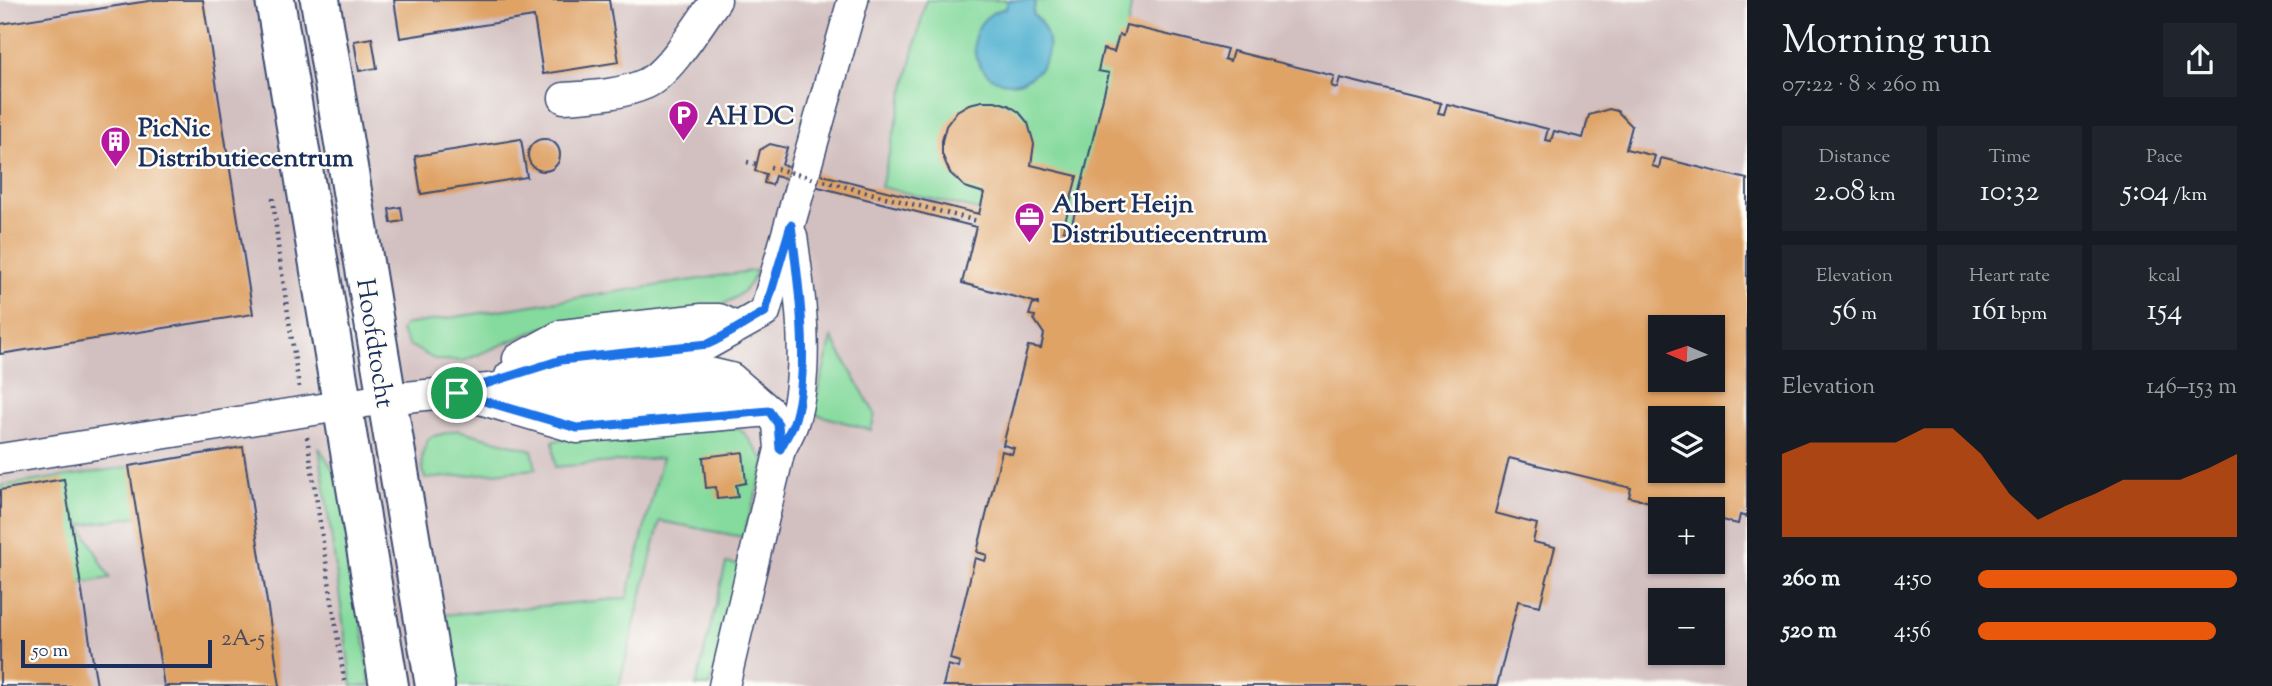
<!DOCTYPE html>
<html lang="en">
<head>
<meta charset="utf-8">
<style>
  :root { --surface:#171b24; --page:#20242c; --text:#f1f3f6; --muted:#9ea1a6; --accent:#ea580c }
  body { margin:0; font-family:"Sorts Mill Goudy",serif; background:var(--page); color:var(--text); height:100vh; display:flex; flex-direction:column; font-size:26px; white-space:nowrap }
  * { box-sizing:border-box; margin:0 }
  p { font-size:23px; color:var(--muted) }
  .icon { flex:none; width:38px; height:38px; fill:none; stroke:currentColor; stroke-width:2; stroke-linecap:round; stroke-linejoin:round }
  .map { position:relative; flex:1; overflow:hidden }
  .drawer { display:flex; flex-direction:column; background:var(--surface); width:525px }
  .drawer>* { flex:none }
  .needle { width:46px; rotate:272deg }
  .tools { position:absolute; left:1648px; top:315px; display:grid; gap:14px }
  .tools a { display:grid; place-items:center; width:77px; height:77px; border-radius:0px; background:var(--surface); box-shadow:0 2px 5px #0004; font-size:35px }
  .scale { position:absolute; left:21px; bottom:18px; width:191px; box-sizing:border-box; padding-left:7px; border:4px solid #1b2f5e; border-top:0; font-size:19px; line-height:24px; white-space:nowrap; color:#1b2f5e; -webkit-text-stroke:5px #fdfcf7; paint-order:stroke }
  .pin { position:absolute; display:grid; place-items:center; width:60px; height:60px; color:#fff; margin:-30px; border:4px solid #fff; border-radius:50%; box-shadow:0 2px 7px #0007 }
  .round { display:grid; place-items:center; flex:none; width:74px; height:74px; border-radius:0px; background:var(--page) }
  .overview { display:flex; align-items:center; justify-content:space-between; height:119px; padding:0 35px }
  h1 { font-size:38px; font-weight:600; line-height:52px }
  .metrics { display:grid; grid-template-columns:repeat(3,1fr); gap:10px; height:119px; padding:7px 35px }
  .metrics div { display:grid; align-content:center; border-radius:0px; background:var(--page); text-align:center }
  .metrics b { font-size:30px; font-weight:600 }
  .metrics small { font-size:19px; font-weight:400 }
  .metrics p { font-size:19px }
  .chart { height:196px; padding:14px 35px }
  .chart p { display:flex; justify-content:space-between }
  .chart svg { width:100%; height:126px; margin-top:7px; fill:var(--accent); opacity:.7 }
  ul { padding:0 35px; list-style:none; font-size:23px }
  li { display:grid; grid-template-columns:112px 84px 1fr; align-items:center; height:52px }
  li i { height:18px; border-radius:9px; background:var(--accent) }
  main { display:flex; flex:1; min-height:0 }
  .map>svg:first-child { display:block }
</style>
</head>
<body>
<main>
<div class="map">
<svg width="1747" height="686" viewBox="0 0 1747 686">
  <rect width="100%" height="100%" fill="#fdfcf7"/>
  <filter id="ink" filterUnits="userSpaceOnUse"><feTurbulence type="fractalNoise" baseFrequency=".0143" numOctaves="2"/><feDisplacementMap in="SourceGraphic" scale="14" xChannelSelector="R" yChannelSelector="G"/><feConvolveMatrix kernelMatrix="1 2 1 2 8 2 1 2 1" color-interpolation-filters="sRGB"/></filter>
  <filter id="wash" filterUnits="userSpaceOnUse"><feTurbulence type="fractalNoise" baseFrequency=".00686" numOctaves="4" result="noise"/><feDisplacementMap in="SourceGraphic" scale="28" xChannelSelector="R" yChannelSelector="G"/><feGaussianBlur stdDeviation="1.57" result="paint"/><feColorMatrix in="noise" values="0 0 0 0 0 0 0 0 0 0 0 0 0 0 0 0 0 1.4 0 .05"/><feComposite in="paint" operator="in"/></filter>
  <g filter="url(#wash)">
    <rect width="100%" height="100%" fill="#f7efde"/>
    <path fill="#d2bfc0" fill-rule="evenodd" d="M0 0H1747V686H0ZM1661 327H1713V380H1661ZM1661 418H1713V471H1661ZM1661 509H1713V562H1661ZM1661 600H1713V653H1661Z"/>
    <g fill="#85da9d" stroke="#50847e" stroke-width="2">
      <polygon points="926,0 1132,0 1128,25 1070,232 881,187"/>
      <path d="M757 270C748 292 734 300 713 309L542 328 463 361 436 360 409 345 401 332 404 325Z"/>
      <polygon points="832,338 875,414 871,430 812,413"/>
      <polygon points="737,428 744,433 766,462 743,537 660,521 619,686 453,686 442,615 627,598 662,458 555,467 553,441 662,430"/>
      <path d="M458 430 532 450 536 469 425 479C421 463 420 452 430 437Z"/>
      <polygon points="319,447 340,481 371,686 352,686"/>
      <polygon points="242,450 251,498 81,525 110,578 0,597 0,486"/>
      <polygon points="726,563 741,565 710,686 696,686"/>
    </g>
    <path fill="#54b3d2" stroke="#387198" stroke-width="2" d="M1008 0H1036L1033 14C1078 57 1013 110 981 67 975 58 973 47 975 36 979 21 991 11 1006 8Z"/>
    <g id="blocks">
      <g fill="#dfa366" fill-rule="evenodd">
        <polygon points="155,0 203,0 253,314 0,354 0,24"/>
        <polygon points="394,0 609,0 619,62 543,74 534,17 400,38"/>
        <path d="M1126 25 1227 49 1224 59 1230 61 1233 51 1334 76 1331 86 1337 88 1340 78 1441 103 1438 113 1444 114 1447 104 1548 129 1545 140 1551 141 1554 131 1583 138 1589 115 1609 109 1617 111 1632 126 1626 149 1655 156 1652 166 1659 168 1661 158 1747 179V517L1740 515 1738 524 1713 518V509H1679L1629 497 1631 488 1509 458 1495 513 1537 524 1533 542 1555 547 1540 606 1518 601 1497 686H943L948 665 959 668 960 662 950 659 975 558 985 561 987 555 977 552 1002 451 1012 454 1014 448 1003 445 1028 346 1041 348 1044 334 1034 319 1035 316 1029 315 1033 303 1038 305V303L962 283 976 227 775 176 772 185 764 183 766 174 755 171 760 150 770 144 787 148 782 165 979 214 984 193 965 187 950 173 942 154V141L946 126 957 111 969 104 982 101H995L1008 105 1019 112 1028 123 1034 144 1031 165 1077 176 1063 230 1070 232 1109 73 1098 71 1103 49 1114 52 1119 35 1123 36ZM1661 327H1713V380H1661ZM1661 418H1713V471H1661Z"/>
        <polygon points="372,38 377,68 359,71 354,41"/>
        <polygon points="521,139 527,177 421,194 415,156"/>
        <circle cx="544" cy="155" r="16"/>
        <polygon points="401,207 403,221 391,223 389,209"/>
        <polygon points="243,447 280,686 164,686 129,466"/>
        <polygon points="743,452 746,483 736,485 738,497 717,499 716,487 706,488 703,457"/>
        <polygon points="64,479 97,686 0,686 0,490"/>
      </g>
    </g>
  </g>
  <g filter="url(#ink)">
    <use href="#blocks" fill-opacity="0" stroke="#3c4c71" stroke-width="2"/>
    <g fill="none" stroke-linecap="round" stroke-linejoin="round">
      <defs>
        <g id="minor">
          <path d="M564 98C591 96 620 95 645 84 669 74 700 22 716 0"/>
          <polyline points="518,359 562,335 702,319 719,319 735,327"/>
          <polyline points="510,376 561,360 708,344 765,312 853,0"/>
          <polyline points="473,397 577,428 769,411"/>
          <polyline points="529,400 574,404 712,390 736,399"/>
          <path d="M781 448C785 440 790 432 793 423 811 370 800 291 792 236"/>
          <polyline points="0,459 385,399 693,369 731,378 769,411 778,424 780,449 724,686"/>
        </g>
        <g id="secondary">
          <polyline points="275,0 389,686"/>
          <polyline points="320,0 435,686"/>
        </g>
      </defs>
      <use href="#minor" stroke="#3c4c71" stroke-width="33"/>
      <use href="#secondary" stroke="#3c4c71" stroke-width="42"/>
      <g stroke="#3c4c71" stroke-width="4.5" stroke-dasharray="2 5" stroke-linecap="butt">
        <polyline points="747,162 756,164"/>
        <polyline points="273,198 279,254 299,387"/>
        <polyline points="307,437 345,686"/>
      </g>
      <use href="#minor" stroke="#fff" stroke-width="30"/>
      <use href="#secondary" stroke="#fff" stroke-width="38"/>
      <polyline stroke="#3c4c71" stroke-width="4.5" stroke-dasharray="2 5" stroke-linecap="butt" points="770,167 977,221"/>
    </g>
  </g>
  <g fill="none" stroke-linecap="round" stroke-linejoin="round" filter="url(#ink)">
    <defs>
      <path id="route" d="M791 225C798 280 812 372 793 425 789 433 784 441 780 449L778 424 769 411 577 428 457 393 561 360 708 344C728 335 746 322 765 312Z"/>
    </defs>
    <use href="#route" stroke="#fff" stroke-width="14"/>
    <use href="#route" stroke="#1a73e8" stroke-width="9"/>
  </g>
  <defs>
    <symbol id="parking-pin" viewBox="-11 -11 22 30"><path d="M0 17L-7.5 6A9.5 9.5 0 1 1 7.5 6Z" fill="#b5179e" stroke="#fdfcf7"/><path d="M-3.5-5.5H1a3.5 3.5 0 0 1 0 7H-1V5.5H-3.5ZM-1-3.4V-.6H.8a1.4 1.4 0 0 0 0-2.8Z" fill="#fff"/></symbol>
    <symbol id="building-pin" viewBox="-11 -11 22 30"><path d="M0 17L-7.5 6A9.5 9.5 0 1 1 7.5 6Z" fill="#b5179e" stroke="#fdfcf7"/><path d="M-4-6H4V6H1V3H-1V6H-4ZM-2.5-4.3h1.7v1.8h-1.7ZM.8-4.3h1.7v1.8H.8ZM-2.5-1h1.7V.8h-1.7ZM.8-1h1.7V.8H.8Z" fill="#fff"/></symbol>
    <symbol id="office-pin" viewBox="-11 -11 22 30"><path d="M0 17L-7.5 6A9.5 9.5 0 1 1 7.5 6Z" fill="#b5179e" stroke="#fdfcf7"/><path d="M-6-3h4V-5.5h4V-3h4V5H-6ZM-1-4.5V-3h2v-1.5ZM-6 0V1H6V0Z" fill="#fff"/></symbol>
  </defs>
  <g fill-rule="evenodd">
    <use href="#parking-pin" x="666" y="98" width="35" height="47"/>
    <use href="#building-pin" x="98" y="124" width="35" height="47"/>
    <use href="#office-pin" x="1012" y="200" width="35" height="47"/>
  </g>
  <g text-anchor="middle" stroke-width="5" stroke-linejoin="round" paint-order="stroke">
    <g font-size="23" fill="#4c4c60">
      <text x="243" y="645">2A-5</text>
    </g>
    <g font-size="26" font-weight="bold" fill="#1b2f5e" stroke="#fdfcf7" text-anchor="start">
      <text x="706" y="124">AH DC</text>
      <text x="138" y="136">PicNic<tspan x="138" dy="30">Distributiecentrum</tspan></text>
      <text x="1052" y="212">Albert Heijn<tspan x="1052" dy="30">Distributiecentrum</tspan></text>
    </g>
    <g font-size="26" fill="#1b2f5e" stroke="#fdfcf7">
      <text transform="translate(376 343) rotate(81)" y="9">Hoofdtocht</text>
    </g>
  </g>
</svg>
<div class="tools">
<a><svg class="needle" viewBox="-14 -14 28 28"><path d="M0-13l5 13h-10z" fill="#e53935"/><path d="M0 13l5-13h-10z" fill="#9ea1a6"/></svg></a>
<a><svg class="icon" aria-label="layers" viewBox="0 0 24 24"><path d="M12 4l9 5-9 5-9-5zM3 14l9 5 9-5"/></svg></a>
<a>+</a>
<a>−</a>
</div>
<div class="scale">50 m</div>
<div class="pin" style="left:457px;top:393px;background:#1e9e55"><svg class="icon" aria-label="arrive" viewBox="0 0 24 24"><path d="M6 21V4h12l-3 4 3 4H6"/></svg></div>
</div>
<section class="drawer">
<div class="overview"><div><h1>Morning run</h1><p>07:22 · 8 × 260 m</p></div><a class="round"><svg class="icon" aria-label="share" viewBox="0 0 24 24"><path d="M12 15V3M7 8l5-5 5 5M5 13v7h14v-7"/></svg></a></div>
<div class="metrics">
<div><p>Distance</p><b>2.08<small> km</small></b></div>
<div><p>Time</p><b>10:32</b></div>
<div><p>Pace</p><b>5:04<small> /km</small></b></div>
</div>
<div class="metrics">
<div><p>Elevation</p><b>56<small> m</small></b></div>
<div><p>Heart rate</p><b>161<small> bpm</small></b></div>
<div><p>kcal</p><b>154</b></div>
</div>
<div class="chart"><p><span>Elevation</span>146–153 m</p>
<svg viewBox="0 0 160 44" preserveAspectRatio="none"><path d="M0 44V15L10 11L20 11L30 11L40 11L50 6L60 6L70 15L80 29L90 38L100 33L110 29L120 24L130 24L140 24L150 20L160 15V44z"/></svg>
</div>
<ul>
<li><b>260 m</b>4:50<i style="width:100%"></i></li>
<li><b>520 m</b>4:56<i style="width:92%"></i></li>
</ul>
</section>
</main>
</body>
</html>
